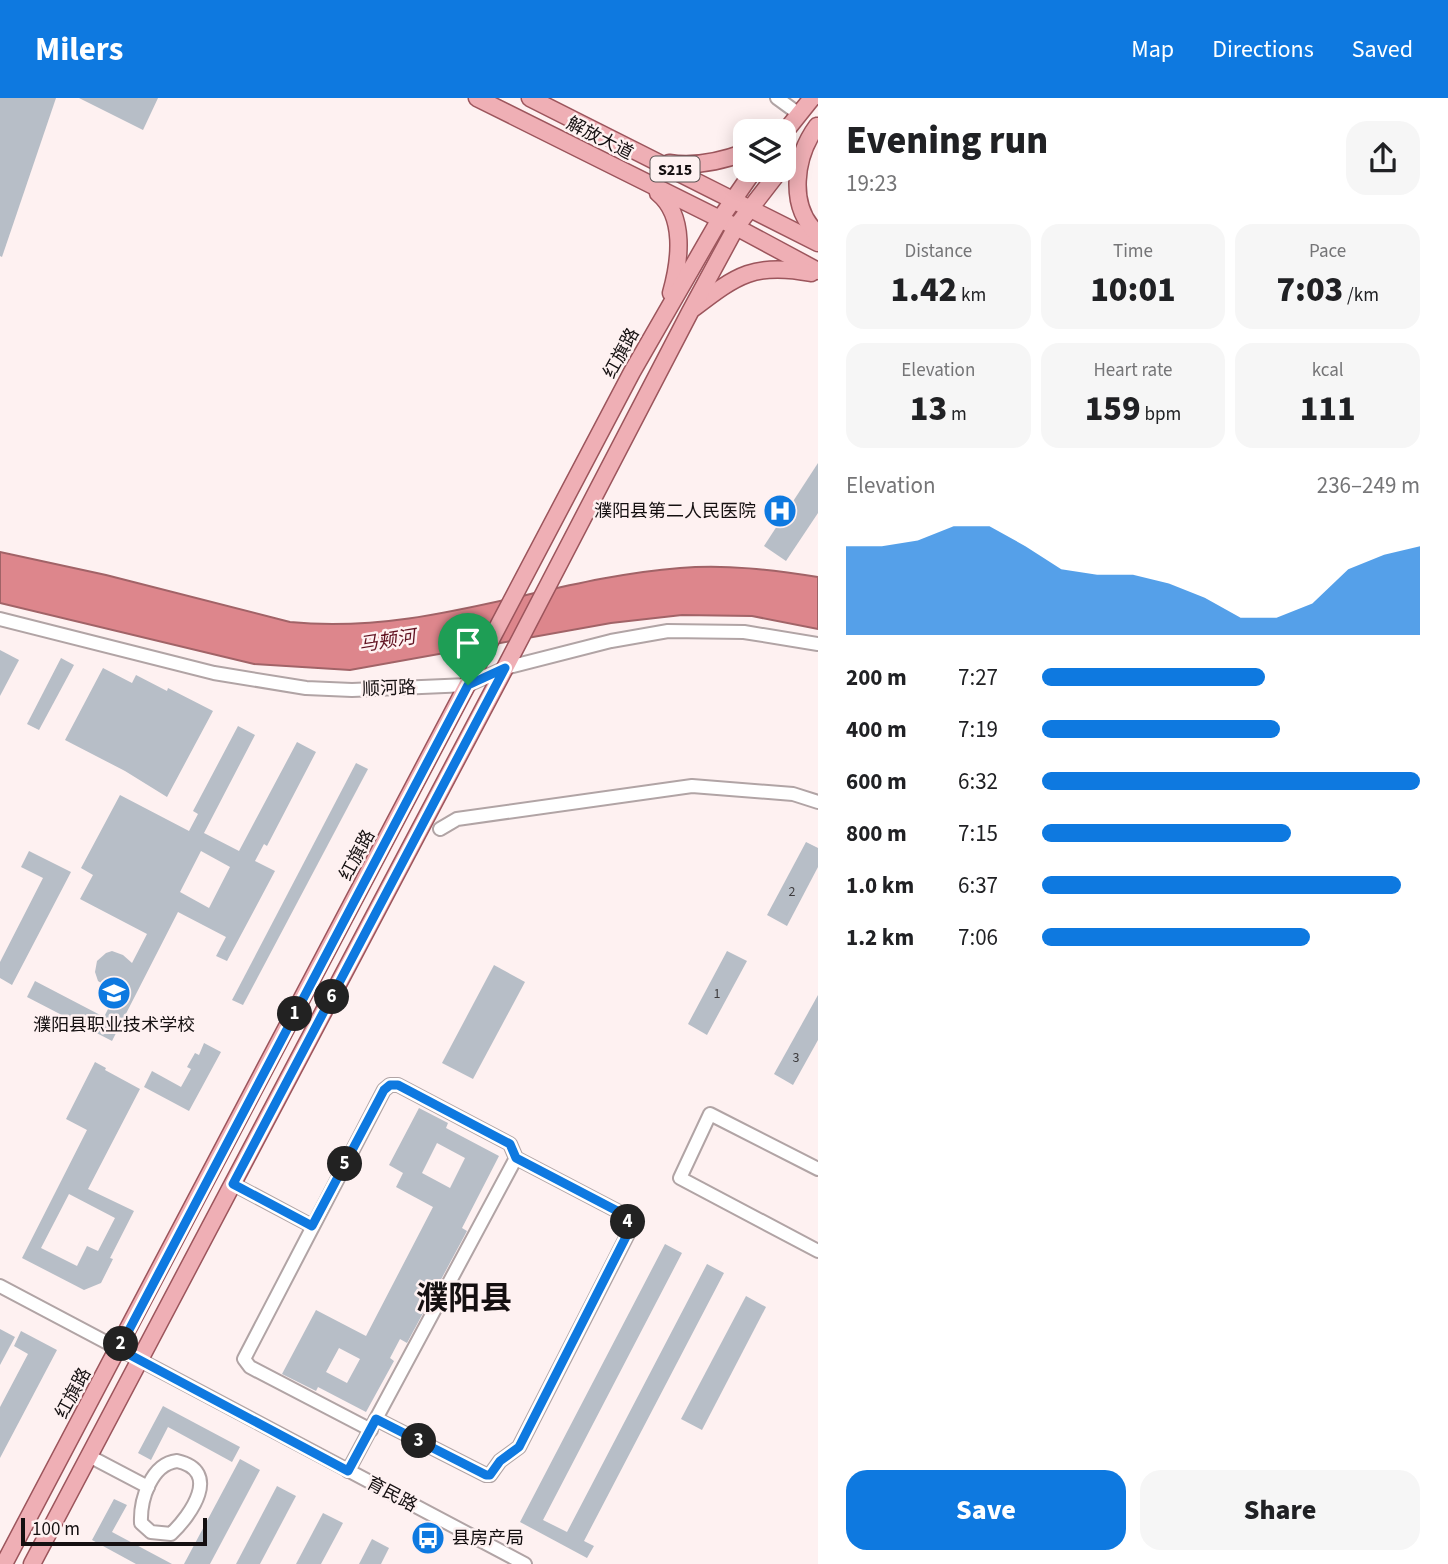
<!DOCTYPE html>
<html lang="en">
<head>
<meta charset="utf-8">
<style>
  :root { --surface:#fff; --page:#f6f6f6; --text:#202124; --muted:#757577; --accent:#0e79e0 }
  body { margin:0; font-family:"Source Sans 3","Noto Sans SC",sans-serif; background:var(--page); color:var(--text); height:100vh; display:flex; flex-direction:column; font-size:26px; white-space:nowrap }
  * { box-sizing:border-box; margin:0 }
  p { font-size:23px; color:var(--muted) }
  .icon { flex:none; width:38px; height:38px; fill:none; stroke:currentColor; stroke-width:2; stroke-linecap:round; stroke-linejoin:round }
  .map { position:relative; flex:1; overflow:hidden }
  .details { display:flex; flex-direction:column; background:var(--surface); width:630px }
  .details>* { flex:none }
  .tools { position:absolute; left:733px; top:21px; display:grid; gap:14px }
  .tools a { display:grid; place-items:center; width:63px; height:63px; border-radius:14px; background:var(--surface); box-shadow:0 4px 18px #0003; font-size:35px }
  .scale { position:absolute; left:21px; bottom:18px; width:186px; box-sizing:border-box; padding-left:7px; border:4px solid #151011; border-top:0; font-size:19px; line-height:24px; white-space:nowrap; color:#151011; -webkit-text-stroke:5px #fef1f1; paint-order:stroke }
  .pin { position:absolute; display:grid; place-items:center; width:60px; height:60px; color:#fff; margin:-72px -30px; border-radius:50% 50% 50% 0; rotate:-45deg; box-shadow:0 0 7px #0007 }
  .pin .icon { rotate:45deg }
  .km { position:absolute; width:35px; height:35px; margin:-18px; border-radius:50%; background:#222; color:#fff; font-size:19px; line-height:35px; text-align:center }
  .round { display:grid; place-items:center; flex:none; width:74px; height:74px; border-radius:21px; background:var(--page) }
  .summary { display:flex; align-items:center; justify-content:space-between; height:119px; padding:0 28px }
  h1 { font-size:38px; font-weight:800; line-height:52px }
  .figures { display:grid; grid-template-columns:repeat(3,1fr); gap:10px; height:119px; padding:7px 28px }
  .figures div { display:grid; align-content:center; border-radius:18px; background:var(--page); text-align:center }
  .figures b { font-size:35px; font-weight:800 }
  .figures small { font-size:19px; font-weight:400 }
  .figures p { font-size:19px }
  .chart { height:196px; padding:14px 28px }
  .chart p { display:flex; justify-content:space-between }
  .chart svg { width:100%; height:126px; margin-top:7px; fill:var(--accent); opacity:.7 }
  .primary-button { display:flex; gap:14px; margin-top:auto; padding:14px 28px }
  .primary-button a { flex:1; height:80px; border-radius:21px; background:var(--accent); color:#fff; font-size:28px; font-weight:800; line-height:80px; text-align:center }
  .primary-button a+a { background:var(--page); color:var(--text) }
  ul { padding:0 28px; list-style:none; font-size:23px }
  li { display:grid; grid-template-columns:112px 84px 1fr; align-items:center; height:52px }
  li i { height:18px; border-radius:9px; background:var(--accent) }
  header { display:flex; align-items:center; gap:42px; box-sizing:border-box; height:98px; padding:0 35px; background:var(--accent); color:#fff }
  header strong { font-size:33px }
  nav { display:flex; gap:38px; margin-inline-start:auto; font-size:24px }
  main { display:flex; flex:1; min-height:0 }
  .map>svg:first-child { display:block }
</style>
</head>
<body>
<header>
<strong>Milers</strong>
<nav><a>Map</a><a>Directions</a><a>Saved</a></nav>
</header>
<main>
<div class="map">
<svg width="818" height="1466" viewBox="0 0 818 1466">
  <rect width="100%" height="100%" fill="#fef1f1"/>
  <path fill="#dd868c" stroke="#a16367" stroke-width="2" d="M0 454 106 477 290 524C425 538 548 480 680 470 727 466 772 472 818 479V531L752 518 682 517 611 525 350 572 254 566 0 505Z"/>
  <g fill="#b7bec7" fill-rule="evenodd">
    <polygon points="0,0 56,0 2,159 0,158"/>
    <polygon points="79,0 158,0 143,32"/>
    <polygon points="818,365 818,415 786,463 764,448"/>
    <polygon points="0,552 19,562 0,598"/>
    <polygon points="61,560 74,567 39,632 27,626"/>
    <polygon points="103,570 132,585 136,577 167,593 168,590 213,613 167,699 125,673 65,642"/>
    <path d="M238 628 255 637 204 735 239 753 297 644 316 654 267 748 264 746 255 763 275 773 227 863 216 858 226 839 178 814 112 943 27 899 35 883 104 919 118 891 107 889 98 883 95 874 97 863 106 855 112 853 123 857 132 865 147 836 80 801 93 777 81 770 120 697 189 733 198 716 193 713ZM201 753 230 769 209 810 180 794Z"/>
    <polygon points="356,665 368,671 243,907 232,902"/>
    <polygon points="806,744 818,750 818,769 787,828 767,817"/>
    <polygon points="29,753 71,774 12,887 0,880 0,864 43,780 21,769"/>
    <polygon points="727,853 747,863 707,937 688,926"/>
    <polygon points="494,867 525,884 473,981 442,965"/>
    <polygon points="818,897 818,942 793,987 774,976"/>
    <polygon points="204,945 221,954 189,1013 144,989 152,973 181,989 191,971 187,969 195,955 199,957"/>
    <path d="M95 964 106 970 105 972 140 991 88 1091 134 1113 110 1160 113 1161 101 1185 84 1192 22 1160 87 1032 66 1021ZM69 1096 115 1120 98 1153 87 1148 77 1168 41 1150Z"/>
    <path d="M419 1010 448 1025 446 1030 499 1058 462 1130 467 1133 407 1245 400 1241 390 1260 394 1263 366 1314 318 1289 316 1293 282 1276 316 1212 366 1238 433 1109 396 1089 403 1075 389 1067ZM437 1045 465 1060 450 1090 422 1075ZM339 1250 360 1261 347 1285 326 1274Z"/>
    <polygon points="665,1146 682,1155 543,1422 567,1434 707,1166 724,1175 584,1443 594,1448 587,1460 520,1424"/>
    <polygon points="746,1198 766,1209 702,1332 681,1321"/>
    <polygon points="0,1231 15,1239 0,1267"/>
    <polygon points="21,1233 57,1252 0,1360 0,1309 28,1256 14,1248"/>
    <polygon points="163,1308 240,1349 232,1364 168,1329 151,1362 138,1355"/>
    <polygon points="240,1361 260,1372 210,1466 184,1466"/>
    <polygon points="277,1388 296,1398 260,1466 236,1466"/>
    <polygon points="114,1401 127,1407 112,1434 172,1466 136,1466 92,1442"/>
    <polygon points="323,1415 343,1425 321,1466 296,1466"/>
    <polygon points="372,1441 389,1450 381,1466 359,1466"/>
  </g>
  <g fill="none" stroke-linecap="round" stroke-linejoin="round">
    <defs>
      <g id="minor">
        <polyline points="777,0 799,16"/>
        <polyline points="0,521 214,575 306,590 352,592 468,587 505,570 611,543 668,533 744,534 818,546"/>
        <polyline points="440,731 457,721 692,688 793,696 818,704"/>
        <polyline points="818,1071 710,1016 680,1080 818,1153"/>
        <polyline points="233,1086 312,1128"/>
        <polyline points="0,1188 525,1466"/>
        <polyline points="371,1332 250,1269 244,1261 384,992 390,987 398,987 510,1046 516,1060 623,1116 628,1124 629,1134 519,1349 500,1363 490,1377 486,1377 376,1321"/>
        <polyline points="89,1358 148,1389"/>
        <path d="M177 1363C222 1373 191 1417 171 1436L151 1434 141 1425C140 1402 151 1366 177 1363Z"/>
        <polyline points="348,1373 516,1060"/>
      </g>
      <g id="major">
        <polyline points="477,0 736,129 818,173"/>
        <polyline points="530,0 818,145"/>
        <path d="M817 28C795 58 787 108 818 136"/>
        <polyline points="784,35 812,0"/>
        <path d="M669 65C694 69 722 63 746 54"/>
        <path d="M658 95C686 118 680 163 671 195"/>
        <path d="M694 210C737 177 755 164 811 175"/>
        <polyline points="4,1466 632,274 720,121 754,72"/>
        <polyline points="32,1466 505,570 690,214 736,129 780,72"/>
      </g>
    </defs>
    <use href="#minor" stroke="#b1a4a5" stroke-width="16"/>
    <use href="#major" stroke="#9c555c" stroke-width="19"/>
    <use href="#minor" stroke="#fff" stroke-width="12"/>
    <use href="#major" stroke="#efafb5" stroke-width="16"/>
  </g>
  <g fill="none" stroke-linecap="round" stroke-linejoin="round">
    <defs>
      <polygon id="route" points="505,570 233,1086 312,1128 384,992 390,987 398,987 510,1046 516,1060 623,1116 628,1124 629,1133 519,1349 500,1363 490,1377 486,1377 376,1321 348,1373 119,1251 468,587"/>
    </defs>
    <use href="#route" stroke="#fff" stroke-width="14"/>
    <use href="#route" stroke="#0e79e0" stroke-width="9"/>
  </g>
  <defs>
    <symbol id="hospital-disc" viewBox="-11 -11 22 22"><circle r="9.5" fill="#0e79e0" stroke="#fef1f1"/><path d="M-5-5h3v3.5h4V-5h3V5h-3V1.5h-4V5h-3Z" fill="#fff"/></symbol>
    <symbol id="school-disc" viewBox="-11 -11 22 22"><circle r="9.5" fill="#0e79e0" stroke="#fef1f1"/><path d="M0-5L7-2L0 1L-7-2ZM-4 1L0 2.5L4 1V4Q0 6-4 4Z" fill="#fff"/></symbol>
    <symbol id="bus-disc" viewBox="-11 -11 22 22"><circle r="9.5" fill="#0e79e0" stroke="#fef1f1"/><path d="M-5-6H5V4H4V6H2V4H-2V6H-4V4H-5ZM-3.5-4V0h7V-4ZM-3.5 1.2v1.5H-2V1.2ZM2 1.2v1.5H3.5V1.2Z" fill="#fff"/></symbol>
  </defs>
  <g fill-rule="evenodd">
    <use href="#hospital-disc" x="761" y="394" width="38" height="38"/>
    <use href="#school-disc" x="95" y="876" width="38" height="38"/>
    <use href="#bus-disc" x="409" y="1421" width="38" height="38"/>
  </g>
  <g text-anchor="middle" stroke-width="5" stroke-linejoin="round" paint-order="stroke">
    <g font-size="14" fill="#3e3c3e">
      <text x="792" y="798">2</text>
      <text x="717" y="900">1</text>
      <text x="796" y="964">3</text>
    </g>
    <rect fill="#fef1f1" stroke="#5b5454" stroke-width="2" x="650.5" y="58.5" width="49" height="25" rx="5"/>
    <g font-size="16" font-weight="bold" fill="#151011">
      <text x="675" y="77">S215</text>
    </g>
    <g font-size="18" fill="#151011" stroke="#fef1f1">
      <text transform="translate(600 40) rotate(27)" y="6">解放大道</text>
      <text transform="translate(621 255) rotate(-61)" y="6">红旗路</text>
      <text transform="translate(389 590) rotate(-2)" y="6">顺河路</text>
      <text transform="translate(357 757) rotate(-62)" y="6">红旗路</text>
      <text transform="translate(73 1295) rotate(-62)" y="6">红旗路</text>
      <text transform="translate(392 1396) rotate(28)" y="6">育民路</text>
    </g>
    <g font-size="18" fill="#151011" stroke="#fef1f1" text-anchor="end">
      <text x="756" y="419">濮阳县第二人民医院</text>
      <text x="114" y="933" text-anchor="middle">濮阳县职业技术学校</text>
      <text x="452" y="1446" text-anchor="start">县房产局</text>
    </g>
    <g font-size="19" font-style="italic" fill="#611221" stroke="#fef1f1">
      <text transform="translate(387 542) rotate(-9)" y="7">马颊河</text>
    </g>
    <g font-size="32" font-weight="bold" fill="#151011" stroke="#fef1f1">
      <text x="464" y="1211">濮阳县</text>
    </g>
  </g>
</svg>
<div class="tools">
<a><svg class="icon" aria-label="layers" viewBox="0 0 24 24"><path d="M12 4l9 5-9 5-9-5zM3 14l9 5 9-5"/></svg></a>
</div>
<div class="scale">100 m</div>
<div class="pin" style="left:468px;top:587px;background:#1e9e55"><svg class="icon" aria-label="arrive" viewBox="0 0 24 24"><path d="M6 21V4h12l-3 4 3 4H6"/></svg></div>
<b class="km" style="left:295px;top:916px">1</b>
<b class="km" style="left:121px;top:1246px">2</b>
<b class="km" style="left:419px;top:1343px">3</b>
<b class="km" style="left:628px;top:1124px">4</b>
<b class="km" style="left:345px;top:1066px">5</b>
<b class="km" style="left:332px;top:899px">6</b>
</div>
<section class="details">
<div class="summary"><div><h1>Evening run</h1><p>19:23</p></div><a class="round"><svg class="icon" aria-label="share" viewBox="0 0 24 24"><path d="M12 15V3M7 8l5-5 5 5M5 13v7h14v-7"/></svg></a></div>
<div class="figures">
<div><p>Distance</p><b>1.42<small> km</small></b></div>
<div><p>Time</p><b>10:01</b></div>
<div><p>Pace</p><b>7:03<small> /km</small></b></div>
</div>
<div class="figures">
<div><p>Elevation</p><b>13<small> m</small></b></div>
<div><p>Heart rate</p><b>159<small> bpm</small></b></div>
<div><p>kcal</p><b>111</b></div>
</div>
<div class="chart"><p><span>Elevation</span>236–249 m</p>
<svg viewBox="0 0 160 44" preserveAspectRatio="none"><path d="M0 44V13L10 13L20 11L30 6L40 6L50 13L60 21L70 23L80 23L90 26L100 31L110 38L120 38L130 33L140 21L150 16L160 13V44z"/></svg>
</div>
<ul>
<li><b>200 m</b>7:27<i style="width:59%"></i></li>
<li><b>400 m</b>7:19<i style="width:63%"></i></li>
<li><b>600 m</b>6:32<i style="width:100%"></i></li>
<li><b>800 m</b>7:15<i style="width:66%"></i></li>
<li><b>1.0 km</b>6:37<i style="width:95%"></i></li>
<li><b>1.2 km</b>7:06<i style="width:71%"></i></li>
</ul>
<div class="primary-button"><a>Save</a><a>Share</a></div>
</section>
</main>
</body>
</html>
